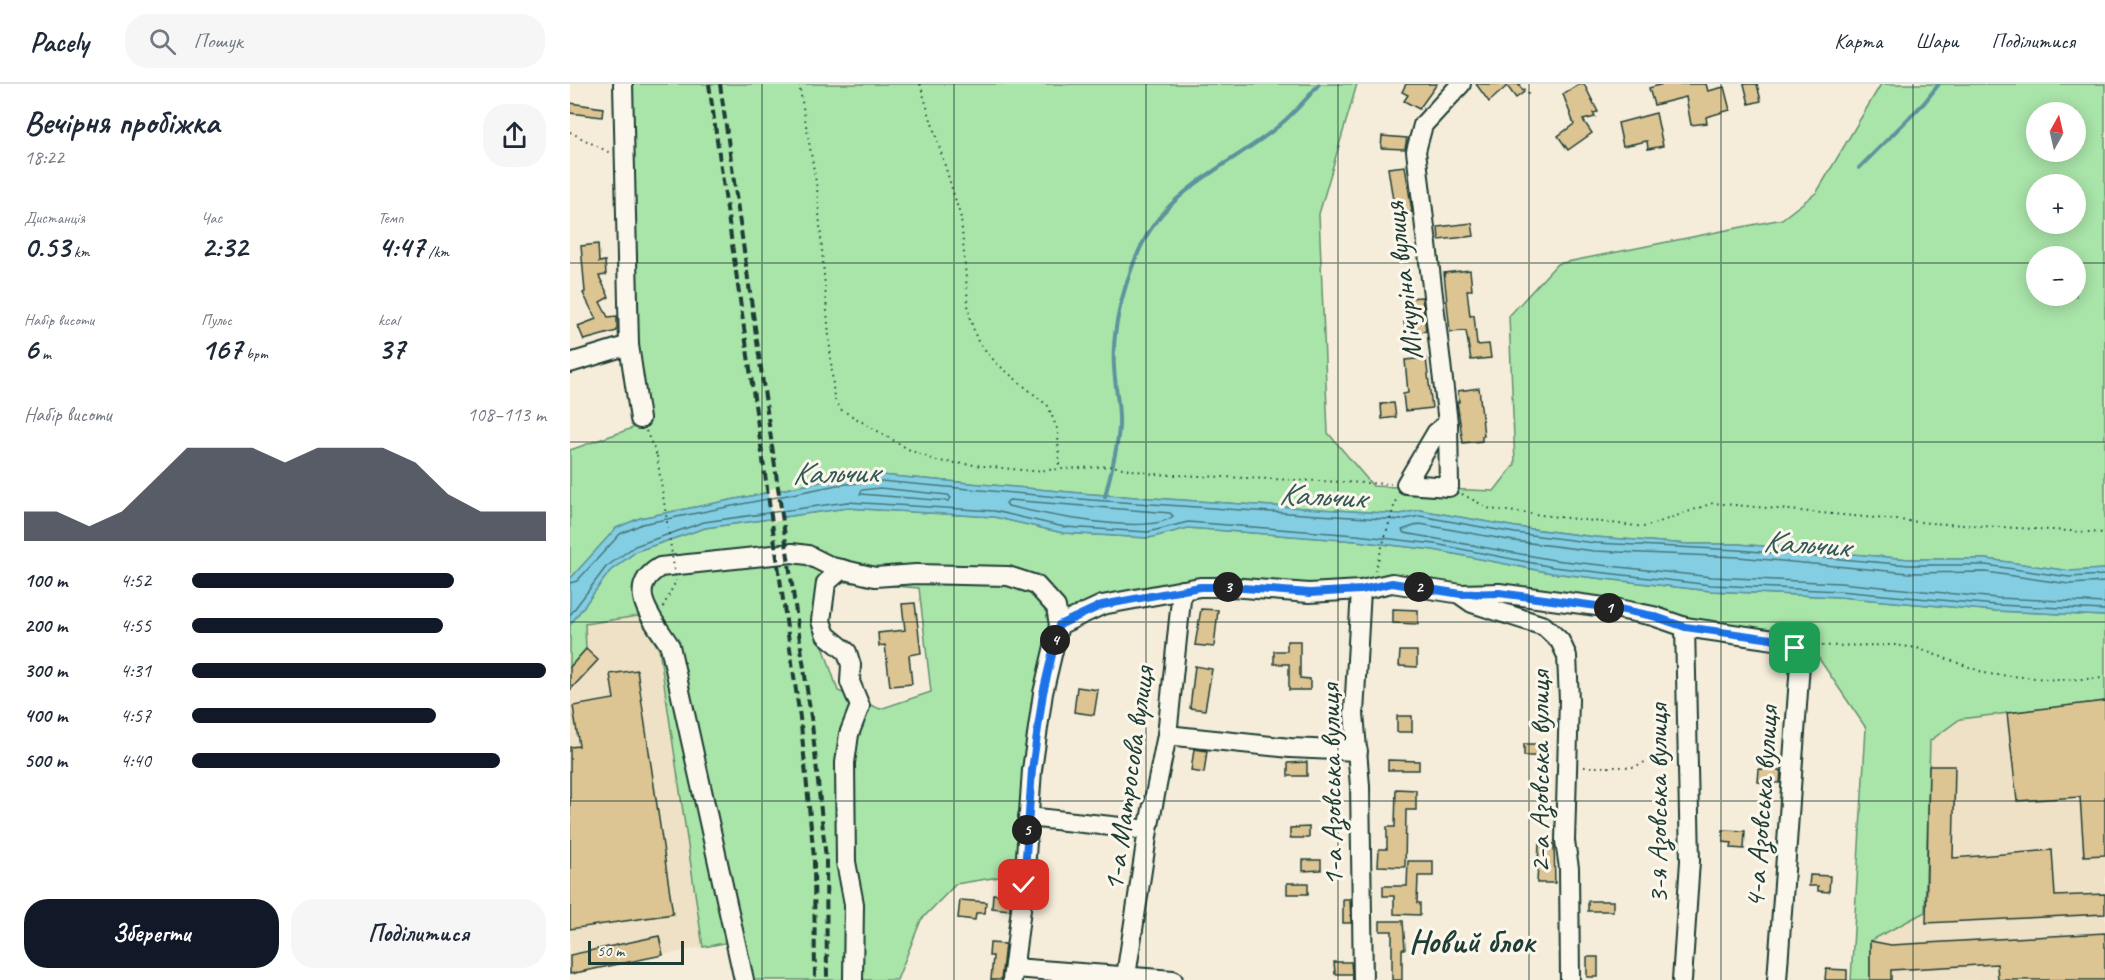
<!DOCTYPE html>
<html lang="uk">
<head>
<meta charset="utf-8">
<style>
  :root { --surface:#fff; --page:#f6f6f7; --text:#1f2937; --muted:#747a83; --line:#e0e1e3; --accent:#111827 }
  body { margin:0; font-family:Caveat,sans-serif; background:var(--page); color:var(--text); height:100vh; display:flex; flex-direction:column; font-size:22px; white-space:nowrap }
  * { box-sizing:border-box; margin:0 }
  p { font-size:20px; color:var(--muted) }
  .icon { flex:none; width:33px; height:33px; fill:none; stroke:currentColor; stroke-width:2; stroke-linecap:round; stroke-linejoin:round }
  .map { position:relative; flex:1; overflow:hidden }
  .side { display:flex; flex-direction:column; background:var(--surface); width:570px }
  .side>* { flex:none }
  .needle { width:39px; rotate:8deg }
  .tools { position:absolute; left:1456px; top:18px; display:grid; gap:12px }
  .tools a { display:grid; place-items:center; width:60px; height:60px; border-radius:50%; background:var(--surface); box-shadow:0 3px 15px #0003; font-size:30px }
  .scale { position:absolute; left:18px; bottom:15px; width:96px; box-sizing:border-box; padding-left:6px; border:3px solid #1f3d34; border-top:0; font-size:16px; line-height:21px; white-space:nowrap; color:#1f3d34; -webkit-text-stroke:4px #fbf7ec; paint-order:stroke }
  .pin { position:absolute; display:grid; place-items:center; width:51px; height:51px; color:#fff; margin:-26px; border-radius:12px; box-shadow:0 3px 9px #0006 }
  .km { position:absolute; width:30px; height:30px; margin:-15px; border-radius:50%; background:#222; color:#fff; font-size:16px; line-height:30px; text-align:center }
  .round { display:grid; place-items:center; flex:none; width:63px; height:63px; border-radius:24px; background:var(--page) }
  .headline { display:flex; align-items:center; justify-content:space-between; height:102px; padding:0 24px }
  h1 { font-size:33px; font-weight:800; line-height:45px }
  .stats { display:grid; grid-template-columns:repeat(3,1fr); gap:9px; height:102px; padding:6px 24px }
  .stats div { display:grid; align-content:center }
  .stats b { font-size:30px; font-weight:800 }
  .stats small { font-size:16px; font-weight:400 }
  .stats p { font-size:16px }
  .chart { height:168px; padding:12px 24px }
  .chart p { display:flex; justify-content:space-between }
  .chart svg { width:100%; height:108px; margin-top:6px; fill:var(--accent); opacity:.7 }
  .cta { display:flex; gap:12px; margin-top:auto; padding:12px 24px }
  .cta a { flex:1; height:69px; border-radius:24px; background:var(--accent); color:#fff; font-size:24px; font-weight:800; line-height:69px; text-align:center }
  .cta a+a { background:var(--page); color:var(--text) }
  ul { padding:0 24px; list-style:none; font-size:20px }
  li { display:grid; grid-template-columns:96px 72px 1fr; align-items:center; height:45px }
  li i { height:15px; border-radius:8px; background:var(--accent) }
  header { display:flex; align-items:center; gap:36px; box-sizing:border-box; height:84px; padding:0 30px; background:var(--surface); border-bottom:2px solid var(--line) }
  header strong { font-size:28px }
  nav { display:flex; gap:33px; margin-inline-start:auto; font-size:21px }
  .search { width:420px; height:54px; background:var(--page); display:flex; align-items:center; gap:15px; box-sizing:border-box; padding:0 21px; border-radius:24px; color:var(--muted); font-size:22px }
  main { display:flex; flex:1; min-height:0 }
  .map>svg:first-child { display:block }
</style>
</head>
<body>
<header>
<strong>Pacely</strong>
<div class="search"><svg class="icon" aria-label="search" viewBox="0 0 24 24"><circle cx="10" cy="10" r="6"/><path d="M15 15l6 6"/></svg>Пошук</div>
<nav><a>Карта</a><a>Шари</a><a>Поділитися</a></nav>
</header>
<main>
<section class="side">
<div class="headline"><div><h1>Вечірня пробіжка</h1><p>18:22</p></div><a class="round"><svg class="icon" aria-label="share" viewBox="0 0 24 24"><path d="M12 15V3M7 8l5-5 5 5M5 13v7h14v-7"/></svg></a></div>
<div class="stats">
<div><p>Дистанція</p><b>0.53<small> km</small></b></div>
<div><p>Час</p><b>2:32</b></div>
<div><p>Темп</p><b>4:47<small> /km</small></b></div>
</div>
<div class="stats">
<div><p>Набір висоти</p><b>6<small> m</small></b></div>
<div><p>Пульс</p><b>167<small> bpm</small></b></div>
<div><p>kcal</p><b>37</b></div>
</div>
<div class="chart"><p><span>Набір висоти</span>108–113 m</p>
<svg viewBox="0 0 160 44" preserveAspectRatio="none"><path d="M0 44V32L10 32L20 38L30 32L40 19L50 6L60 6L70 6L80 12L90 6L100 6L110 6L120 12L130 25L140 32L150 32L160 32V44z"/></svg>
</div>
<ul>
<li><b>100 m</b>4:52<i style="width:74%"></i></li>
<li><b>200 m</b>4:55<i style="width:71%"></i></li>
<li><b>300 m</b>4:31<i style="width:100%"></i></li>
<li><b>400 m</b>4:57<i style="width:69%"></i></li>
<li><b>500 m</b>4:40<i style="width:87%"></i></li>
</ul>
<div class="cta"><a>Зберегти</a><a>Поділитися</a></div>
</section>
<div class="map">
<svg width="1535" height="896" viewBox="0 0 1535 896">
  <rect width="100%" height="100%" fill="#f5edda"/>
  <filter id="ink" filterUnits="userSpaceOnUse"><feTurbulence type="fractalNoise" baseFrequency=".0167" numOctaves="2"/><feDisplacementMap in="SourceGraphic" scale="12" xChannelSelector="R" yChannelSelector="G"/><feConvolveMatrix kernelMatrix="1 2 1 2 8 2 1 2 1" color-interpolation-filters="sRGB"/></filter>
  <g filter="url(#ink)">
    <g fill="#eee1c5">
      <polygon points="68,532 89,565 133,863 0,890 0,583 16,565 15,540"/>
      <polygon points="1535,617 1535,896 1300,896 1300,857 1355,828 1360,657 1390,635"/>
    </g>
    <g fill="#a9e4a9" stroke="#64906e" stroke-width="1.5" fill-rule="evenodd">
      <path d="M58 0H787L749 130 758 349 803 402 924 407 945 380 939 232 987 180 1212 135 1247 108 1311 0H1535V485L1500 487 1417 475H1339L1168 460H1118L1025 453 946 443 850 426 830 430 748 425 521 410 310 391 266 395 70 434 46 445 0 495V366L77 339 64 261ZM1467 28H1506V68H1467ZM1467 100H1506V140H1467ZM1467 172H1506V212H1467Z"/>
      <path d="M277 424 424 433 493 449 579 454 618 444 786 457 864 466 982 489 1141 507 1269 513 1426 527 1535 532V617L1390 635 1360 657 1355 828 1300 857V896H1281L1296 644 1235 554 1120 539 1084 525 658 496 490 541 453 789 386 800 351 836 327 896H179L170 856 133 863 89 565 68 532 15 540 16 565 0 583V541L40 487 67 467 135 444ZM250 496 349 504 361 608 310 625 268 607 247 544Z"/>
    </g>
    <polygon fill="#83cee3" stroke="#5b949d" stroke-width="1.5" points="310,391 521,410 748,425 830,430 850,426 946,443 1025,453 1118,460 1168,460 1339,475 1417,475 1500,487 1535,485 1535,532 1426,527 1269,513 1141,507 982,489 864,466 786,457 618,444 579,454 493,449 424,433 277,424 135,444 67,467 40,487 0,541 0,495 46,444 70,434 266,395"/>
    <polygon fill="#f5edda" points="208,403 213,436 202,438 197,406"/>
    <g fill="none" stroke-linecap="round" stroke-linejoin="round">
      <g stroke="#47777a" stroke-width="1.5">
        <polygon points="310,404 378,411 381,414 378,417 290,410 292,406"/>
        <path d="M439 416 600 429 603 432C580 453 468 429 438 422L436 419Z"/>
        <polyline points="1535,498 1499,500 1416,488 1339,489 1168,473 1024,467 944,457 850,440 832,446 834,449 984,476 1142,493 1270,499 1427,514 1535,519"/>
        <polyline points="0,499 7,497 50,450 72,440 267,401 310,397 521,416 748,431 830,436 850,432 945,449 1025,459 1168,466 1339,481 1416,481 1499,493 1535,491"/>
        <polyline points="0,531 36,483 65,462 134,438 277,418 424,427 494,443 578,448 618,438 786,451 865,460 983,483 1141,501 1269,507 1426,521 1535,526"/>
      </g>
      <g stroke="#5b949d" stroke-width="4">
        <polyline points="1289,84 1354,19 1369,0"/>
        <path d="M535 413C540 390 548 366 549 342 550 322 545 303 544 283 541 238 562 164 592 130 623 95 668 74 705 45 721 32 736 16 749 0"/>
      </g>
    </g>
    <g fill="#ddc493" stroke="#1f3d34" stroke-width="1.5">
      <polygon points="836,0 867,0 849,25 834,17 838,11 832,8"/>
      <polygon points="906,0 948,0 954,8 946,14 937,2 919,18"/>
      <polygon points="1009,0 1014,0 1028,28 1023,29 1025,33 1013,36 1022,49 998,66 988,52 1004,40 993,10"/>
      <polygon points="1093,0 1136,0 1138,7 1154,3 1160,26 1136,33 1137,39 1121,41 1116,13 1084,21 1079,4"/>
      <polygon points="1174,0 1187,0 1191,17 1179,20"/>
      <polygon points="0,19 33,24 32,33 0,29"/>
      <polygon points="1086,29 1093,62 1078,65 1077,57 1053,62 1048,39"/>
      <polygon points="812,52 837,54 835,65 811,64"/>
      <polygon points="835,82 842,128 825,129 818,84"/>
      <polygon points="902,139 904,152 869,156 868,143"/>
      <polygon points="28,160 29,178 35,177 36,191 29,192 39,213 30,218 38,233 47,232 47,247 14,256 8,242 26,235 13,209 15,208 11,162"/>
      <polygon points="900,186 902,206 897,206 900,232 904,231 907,261 919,260 921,274 901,276 896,247 880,248 874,189"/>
      <polygon points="852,213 856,247 836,250 834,238 839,237 837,214"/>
      <polygon points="856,274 862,324 835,327 833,310 838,309 835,276"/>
      <polygon points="909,304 914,352 912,352 912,357 893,359 887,318 889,318 888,307"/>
      <polygon points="824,319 826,333 812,335 811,320"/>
      <polygon points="345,519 351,569 339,571 342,600 320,602 315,561 309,562 308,549 335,546 332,520"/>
      <polygon points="631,525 648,526 644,563 625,561"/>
      <polygon points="823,525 848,526 848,540 823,539"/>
      <polygon points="717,557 730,557 730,594 740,595 740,606 719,606 719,580 704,580 704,567 717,567"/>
      <polygon points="16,565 28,576 0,606 0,583"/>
      <polygon points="830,567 847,567 847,583 829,582"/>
      <polygon points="625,582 642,585 635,626 620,624"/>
      <polygon points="67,586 103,830 0,845 0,663 9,662 3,622 44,615 40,590"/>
      <polygon points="507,603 528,606 524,631 504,628"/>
      <polygon points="1535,617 1535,771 1514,772 1510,713 1447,717 1437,629"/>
      <rect x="827" y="632" width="15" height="16"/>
      <rect x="954" y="660" width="24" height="12"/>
      <polygon points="624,665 637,667 634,689 621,687"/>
      <polygon points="818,676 849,677 849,686 818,686"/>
      <polygon points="737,678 737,692 718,692 718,679"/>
      <polygon points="1359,682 1385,682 1383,774 1482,766 1485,812 1535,810 1535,830 1356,839"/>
      <polygon points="1189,685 1211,686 1210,699 1188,698"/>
      <polygon points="826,705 846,706 846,726 836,726 835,783 808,782 809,765 817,765 817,743 825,743"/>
      <polygon points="739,743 739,754 720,754 720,744"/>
      <polygon points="1153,746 1175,747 1174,765 1161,764 1162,759 1153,758"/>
      <polygon points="969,760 984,760 985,799 967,799"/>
      <polygon points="733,776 751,776 751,786 733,787"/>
      <polygon points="838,777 863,777 863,792 848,792 847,819 850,819 850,831 824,830 824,812 813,812 813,802 837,802"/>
      <polygon points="1240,791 1260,792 1259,808 1248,807 1248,802 1239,802"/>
      <rect x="717" y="799" width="21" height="11"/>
      <polygon points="423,810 441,812 440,826 422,824"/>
      <polygon points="773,815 780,815 781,839 773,839"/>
      <polygon points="390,816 416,818 415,829 406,829 405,836 388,834"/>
      <rect x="1018" y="817" width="25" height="10"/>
      <polygon points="810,837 833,837 835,865 832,865 832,896 822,896 822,847 810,847"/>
      <polygon points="1535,849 1535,896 1428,896 1427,880 1321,886 1321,896 1300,896 1300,857 1321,861"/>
      <polygon points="89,852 93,871 0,890 0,871"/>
      <polygon points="420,859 435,860 431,896 421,896 423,872 419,872"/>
      <rect x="1017" y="873" width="11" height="20"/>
      <polygon points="764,878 781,878 782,890 765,890"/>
      <polygon points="1256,885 1277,886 1277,896 1255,896"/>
    </g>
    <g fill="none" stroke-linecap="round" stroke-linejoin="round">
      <defs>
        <g id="minor">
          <polyline points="53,0 59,261 70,335"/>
          <polyline points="0,279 59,261"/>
          <polyline points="878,339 866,349 836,400 879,403 878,339 846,67 853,41 891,0"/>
          <polyline points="272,485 256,499 251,537 256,551 277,568 281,581 280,598 290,622 279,650 275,679 276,778 284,820 283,896"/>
          <polyline points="791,506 784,629 790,702 793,896"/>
          <polyline points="892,512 902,519 974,542 990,557 997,572 999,616 995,757 999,784 1000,896"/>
          <polyline points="489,541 532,521 630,503 660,503 739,509 791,506 822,499 891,510 929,509 1049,525 1083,532 1115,543 1218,558 1228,569 1230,580 1207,896"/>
          <polyline points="597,651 720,664 788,667"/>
          <polyline points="458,733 578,746"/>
          <polyline points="444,884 603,896"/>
          <polyline points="556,892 578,746 597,651 612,506"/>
          <path d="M174 896 100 562C84 536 53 505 90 483L222 469 238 471 262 483 305 493 346 490 438 492 466 501 486 523 489 541 473 609 462 686 454 801 442 896"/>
          <polyline points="1112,896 1120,777 1115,543"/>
        </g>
      </defs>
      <use href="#minor" stroke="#1f3d34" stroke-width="22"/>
      <g stroke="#1f3d34" stroke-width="2" stroke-dasharray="1.5 4.5" stroke-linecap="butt">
        <polyline points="229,0 247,104 264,314 270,325 340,366 367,377 461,387 542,382 583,390 821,400"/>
        <polyline points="350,0 391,134 399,231 407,256 426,279 478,322 488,347 489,385"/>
        <polyline points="950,0 961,14"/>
        <polyline points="0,48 40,69"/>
        <polyline points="76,347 87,372"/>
        <polyline points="892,410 920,425 1075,443 1143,419 1360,439 1535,449"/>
        <polyline points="805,487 827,412"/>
        <polyline points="93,523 106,497"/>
        <polyline points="1240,562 1325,561 1347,564 1418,590 1489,596 1535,594"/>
        <polyline points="1014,683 1064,683 1088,672 1103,673"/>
      </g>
      <use href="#minor" stroke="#fbf7ec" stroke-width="18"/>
      <g stroke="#1f3d34" stroke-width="4" stroke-dasharray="9 4.5" stroke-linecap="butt">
        <polyline points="139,0 231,641 244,774 245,896"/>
        <polyline points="150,0 242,640 256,775 257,896"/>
      </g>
      <polyline stroke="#1f3d34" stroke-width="2" stroke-dasharray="1.5 4.5" stroke-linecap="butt" points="87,372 106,497"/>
    </g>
  </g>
  <g fill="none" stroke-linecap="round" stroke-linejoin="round" filter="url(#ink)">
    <defs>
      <polyline id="route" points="454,801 462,686 473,609 489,541 532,521 630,503 660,503 740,509 791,506 822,499 891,510 929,509 1049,525 1083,532 1115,543 1209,556 1218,558 1225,564"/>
    </defs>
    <use href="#route" stroke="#fff" stroke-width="12"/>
    <use href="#route" stroke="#1a73e8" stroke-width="8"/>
  </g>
  <path fill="none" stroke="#1f3d34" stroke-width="1.5" stroke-opacity="0.55" d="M192 0V896M384 0V896M576 0V896M768 0V896M959 0V896M1151 0V896M1343 0V896M0 179H1467M1506 179H1535M0 358H1535M0 538H1535M0 717H1535"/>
  <g text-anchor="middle" stroke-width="6" stroke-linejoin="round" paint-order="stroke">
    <g font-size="30" fill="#1f3d34" stroke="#fbf7ec">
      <text transform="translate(833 197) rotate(-97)" y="10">Мічуріна вулиця</text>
      <text transform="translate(969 688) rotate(-90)" y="10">2-а Азовська вулиця</text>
      <text transform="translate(558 695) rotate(-82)" y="10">1-а Матросова вулиця</text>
      <text transform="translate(761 701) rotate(-91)" y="10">1-а Азовська вулиця</text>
      <text transform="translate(1087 720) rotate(-90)" y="10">3-я Азовська вулиця</text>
      <text transform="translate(1191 723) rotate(-86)" y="10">4-а Азовська вулиця</text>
    </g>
    <g font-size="32" font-style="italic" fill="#335a57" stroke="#fbf7ec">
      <text transform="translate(265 388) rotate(-1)" y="11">Кальчик</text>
      <text transform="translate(752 411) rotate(3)" y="11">Кальчик</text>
      <text transform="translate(1236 459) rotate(4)" y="11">Кальчик</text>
    </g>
    <g font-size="32" font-weight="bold" fill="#1f3d34" stroke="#fbf7ec">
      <text x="902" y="868">Новий блок</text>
    </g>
  </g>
</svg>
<div class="tools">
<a><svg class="needle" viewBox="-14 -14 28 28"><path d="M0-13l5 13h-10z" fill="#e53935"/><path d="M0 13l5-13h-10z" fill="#747a83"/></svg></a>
<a>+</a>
<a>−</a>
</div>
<div class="scale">50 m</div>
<div class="pin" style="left:1225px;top:564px;background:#1e9e55"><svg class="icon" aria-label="arrive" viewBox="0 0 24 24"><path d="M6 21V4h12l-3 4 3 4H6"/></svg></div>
<div class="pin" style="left:454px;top:801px;background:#d93025"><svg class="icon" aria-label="check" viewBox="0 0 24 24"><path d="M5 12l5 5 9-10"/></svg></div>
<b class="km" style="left:1039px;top:524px">1</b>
<b class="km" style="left:849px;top:503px">2</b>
<b class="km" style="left:658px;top:503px">3</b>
<b class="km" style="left:485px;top:556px">4</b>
<b class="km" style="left:457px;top:746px">5</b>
</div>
</main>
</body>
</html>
